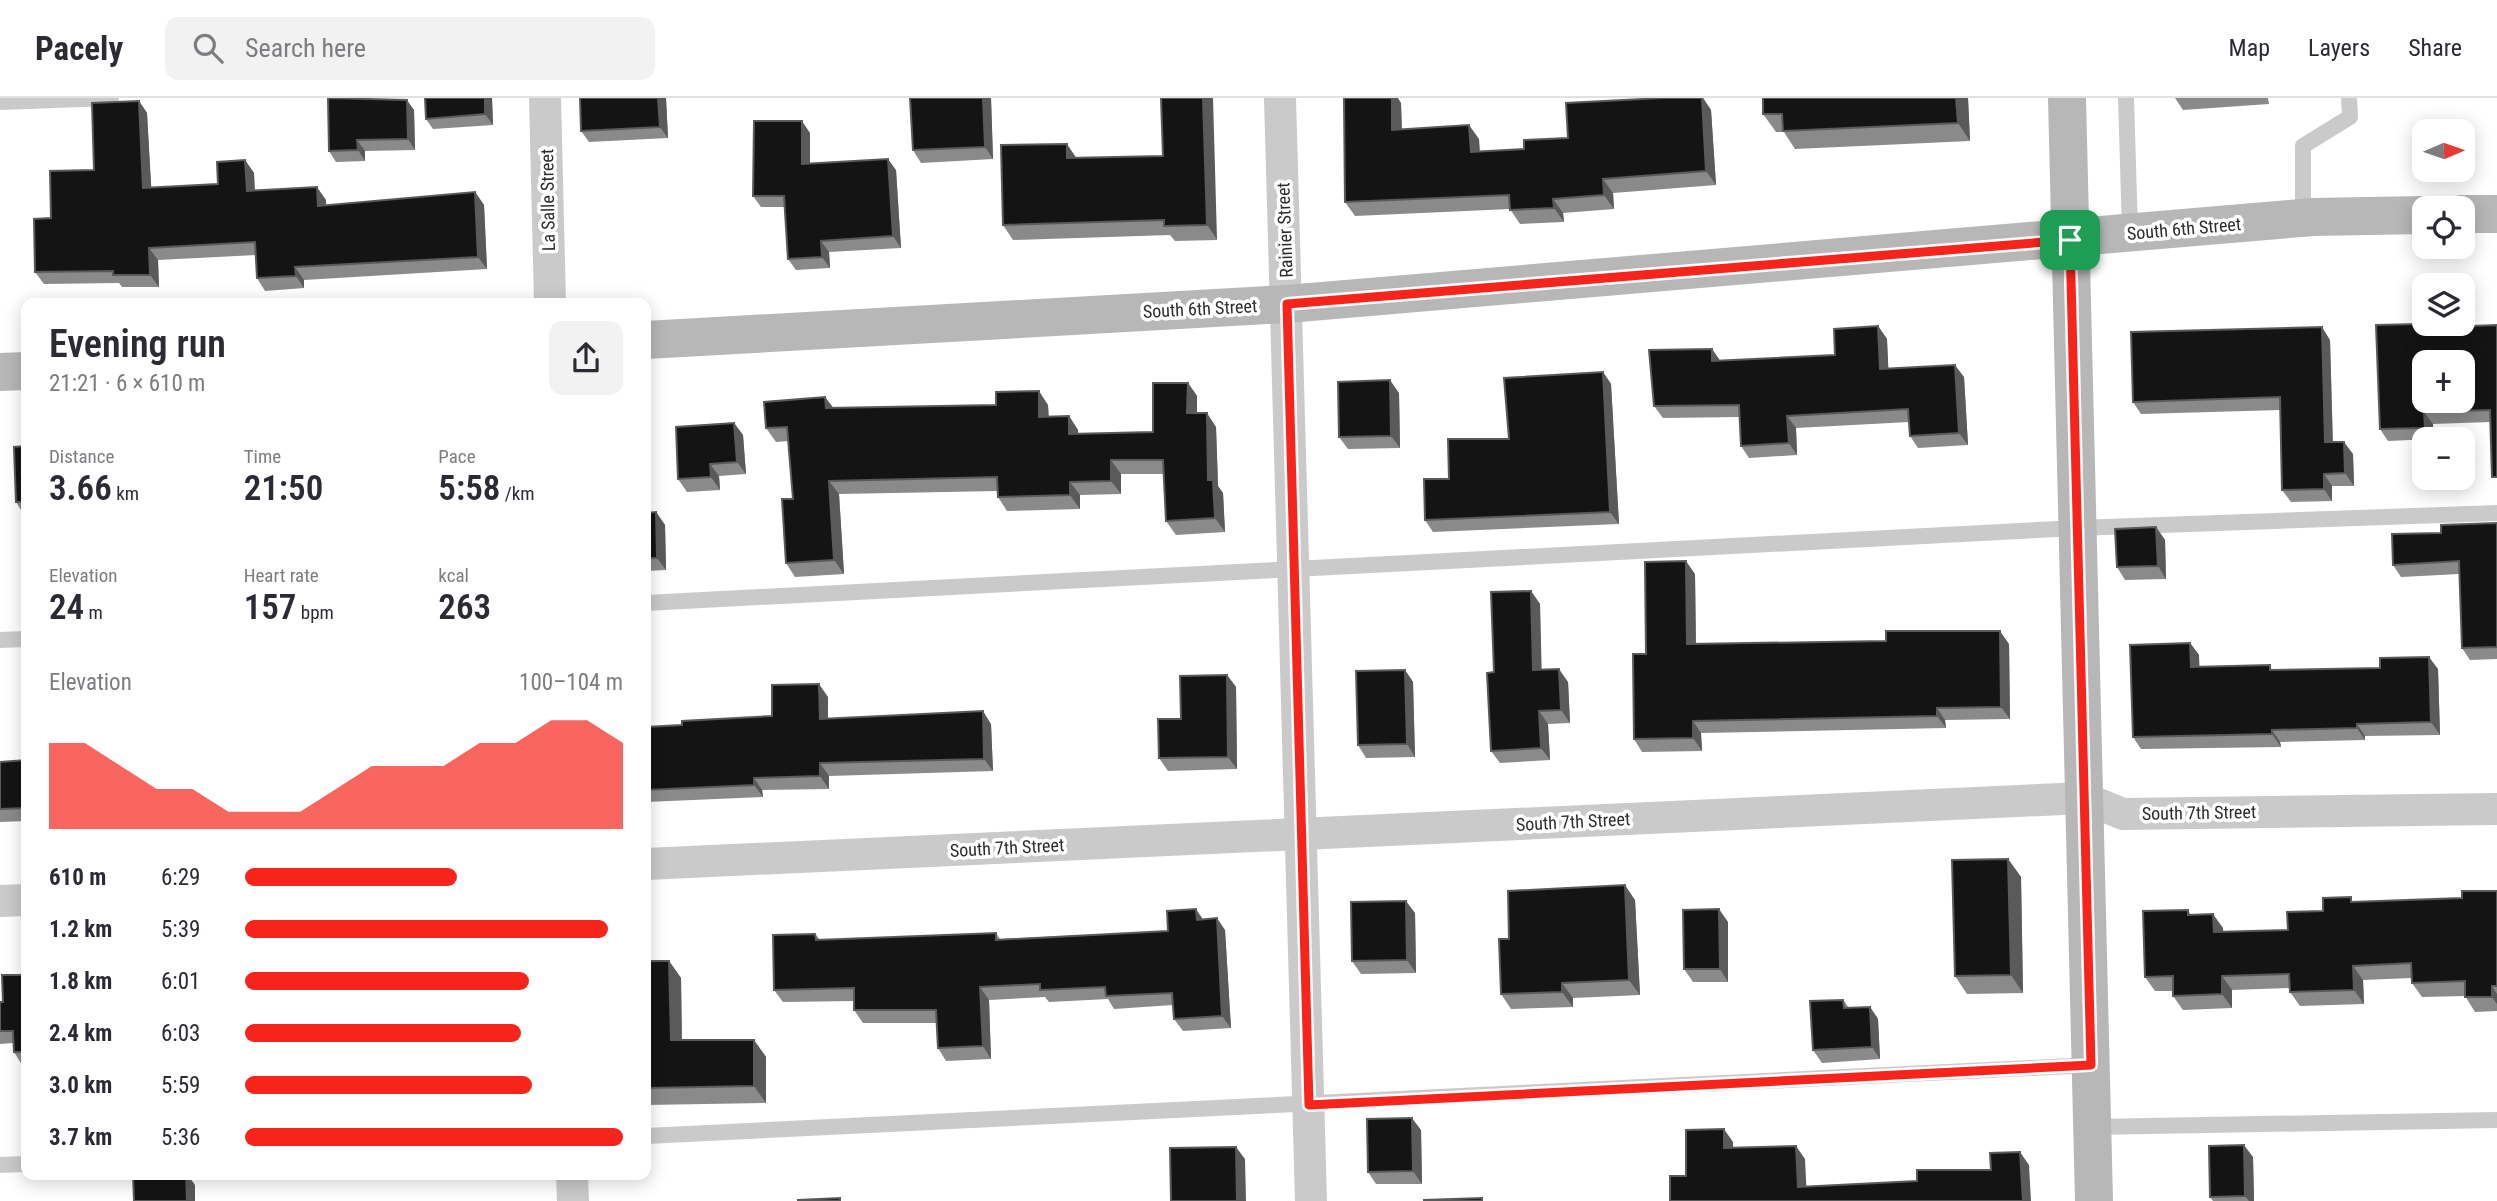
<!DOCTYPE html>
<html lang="en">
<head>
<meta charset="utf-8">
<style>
  :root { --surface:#fff; --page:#f2f2f3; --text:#2b2b33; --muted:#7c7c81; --line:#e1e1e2; --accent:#f7241c }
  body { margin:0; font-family:"Roboto Condensed",sans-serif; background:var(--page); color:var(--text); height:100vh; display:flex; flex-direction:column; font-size:26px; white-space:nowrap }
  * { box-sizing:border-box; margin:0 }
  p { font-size:23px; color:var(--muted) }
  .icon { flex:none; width:38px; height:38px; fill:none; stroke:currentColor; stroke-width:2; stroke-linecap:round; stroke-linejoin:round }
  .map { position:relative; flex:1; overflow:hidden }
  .side { position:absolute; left:21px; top:200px; width:630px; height:882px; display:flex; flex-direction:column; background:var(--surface); border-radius:14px; box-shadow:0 4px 18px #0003 }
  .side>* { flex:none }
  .needle { width:46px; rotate:88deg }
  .buttons { position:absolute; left:2412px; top:21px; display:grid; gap:14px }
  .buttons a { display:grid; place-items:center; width:63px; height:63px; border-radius:14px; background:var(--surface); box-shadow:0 4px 18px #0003; font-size:35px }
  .pin { position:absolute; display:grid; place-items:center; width:60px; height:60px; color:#fff; margin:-30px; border-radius:14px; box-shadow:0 4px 10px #0006 }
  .round { display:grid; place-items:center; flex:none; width:74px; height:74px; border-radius:14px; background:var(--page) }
  .head { display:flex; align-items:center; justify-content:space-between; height:119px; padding:0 28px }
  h1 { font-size:38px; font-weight:600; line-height:52px }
  .stats { display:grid; grid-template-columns:repeat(3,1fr); gap:10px; height:119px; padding:7px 28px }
  .stats div { display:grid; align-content:center }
  .stats b { font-size:35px; font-weight:600 }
  .stats small { font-size:19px; font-weight:400 }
  .stats p { font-size:19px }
  .chart { height:196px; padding:14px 28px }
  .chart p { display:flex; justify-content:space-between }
  .chart svg { width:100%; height:126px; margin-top:7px; fill:var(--accent); opacity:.7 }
  ul { padding:0 28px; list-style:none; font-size:23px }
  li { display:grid; grid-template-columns:112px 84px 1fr; align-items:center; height:52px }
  li i { height:18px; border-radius:9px; background:var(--accent) }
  header { display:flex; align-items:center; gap:42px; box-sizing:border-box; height:98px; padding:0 35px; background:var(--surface); border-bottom:2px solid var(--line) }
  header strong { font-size:33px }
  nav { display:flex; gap:38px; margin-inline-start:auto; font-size:24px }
  .search { width:490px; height:63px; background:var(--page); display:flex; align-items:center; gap:18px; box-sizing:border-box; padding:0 24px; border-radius:14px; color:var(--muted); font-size:26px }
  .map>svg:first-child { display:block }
</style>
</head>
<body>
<header>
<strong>Pacely</strong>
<div class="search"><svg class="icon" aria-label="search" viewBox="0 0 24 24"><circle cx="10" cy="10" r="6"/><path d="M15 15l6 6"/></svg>Search here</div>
<nav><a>Map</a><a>Layers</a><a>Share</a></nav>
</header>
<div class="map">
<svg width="2497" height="1103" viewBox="0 0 2497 1103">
  <rect width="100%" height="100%" fill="#fff"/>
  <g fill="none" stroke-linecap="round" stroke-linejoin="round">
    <g stroke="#cacaca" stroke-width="16">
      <polyline points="2126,0 2130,134"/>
      <polyline points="0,4 111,0"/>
      <polyline points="2303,121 2303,48 2350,19 2349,0"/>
      <polyline points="646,505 2077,430 2497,415"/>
      <polyline points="0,542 26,541"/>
      <polyline points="2092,1029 2497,1022"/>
      <polyline points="646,1038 2091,967"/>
      <polyline points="0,1067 26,1066"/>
    </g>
    <g stroke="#cacaca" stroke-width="32">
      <polyline points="545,0 550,205"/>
      <polyline points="1280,0 1311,1103"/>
      <polyline points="646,766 2084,700 2123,716 2497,711"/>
      <polyline points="0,803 26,802"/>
      <polyline points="572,1076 573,1103"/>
    </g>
    <g stroke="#b7b7b7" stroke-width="38">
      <polyline points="2067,0 2094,1103"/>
      <polyline points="2462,116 2497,116"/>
      <polyline points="646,242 1287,206 2313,119 2424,117"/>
      <polyline points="0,274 26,273"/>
    </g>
  </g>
  <g fill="#8a8a8a">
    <polygon points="425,0 492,0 493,27 433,31 426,21"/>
    <polygon points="666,0 668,40 589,44 581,33"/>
    <polygon points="910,0 991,0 993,61 921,65 913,52"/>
    <polygon points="1662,0 1703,0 1711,12 1716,87 1613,95 1614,111 1563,115 1564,124 1520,126 1510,111 1355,118 1345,104 1401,5 1402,31 1479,41 1480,53 1524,51 1568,40"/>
    <polygon points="1968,0 1970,43 1795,51 1784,34 1776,34 1763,16"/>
    <polygon points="2175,0 2268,0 2269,6 2183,12"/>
    <polygon points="139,3 147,15 151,90 218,86 245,62 254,75 255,93 326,102 326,108 475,94 484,107 487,171 304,182 304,190 265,193 257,180 256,157 158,162 159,189 122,189 119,185 44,186 35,174 51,120 94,72"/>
    <polygon points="414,12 415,52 365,53 365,63 336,64 329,53"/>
    <polygon points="810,35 810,65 896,72 901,150 829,154 830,170 796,172 788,161 785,109 761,109 753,98"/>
    <polygon points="1163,58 1217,142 1175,143 1170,137 1013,142 1003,127 1077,60"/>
    <polygon points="2421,226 2424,230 2497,227 2490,324 2433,326 2433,341 2388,343 2380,331"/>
    <polygon points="1878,228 1887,241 1888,271 1964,279 1968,347 1918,350 1910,338 1909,324 1796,330 1797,357 1749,360 1741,348 1739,319 1663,320 1654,308 1712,251 1720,263 1835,257"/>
    <polygon points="2330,242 2333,344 2353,356 2354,388 2332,388 2332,403 2291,404 2282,392 2280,312 2141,316 2133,304"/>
    <polygon points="1603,274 1611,286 1619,426 1433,434 1425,422 1449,381 1509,341"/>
    <polygon points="1188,285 1197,298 1197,315 1216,329 1218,388 1223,395 1225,434 1176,437 1166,423 1164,376 1121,376 1121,396 1080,397 1080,411 1007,413 998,399 998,393 839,396 844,476 795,479 786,465 793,401 789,343 776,344 766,330 825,299 833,310 1048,307 1049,319 1069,318 1078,332 1078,336 1153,334"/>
    <polygon points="1399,295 1400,350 1348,351 1339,339"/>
    <polygon points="734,325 743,337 746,376 719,378 720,392 687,394 678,381"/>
    <polygon points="26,348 26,416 24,417 16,404"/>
    <polygon points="656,414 665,427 666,472 646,473 646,415"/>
    <polygon points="2497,425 2497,561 2470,562 2462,550 2459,476 2401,479 2393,467 2441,435"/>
    <polygon points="2156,429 2165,442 2166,481 2125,482 2117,469"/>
    <polygon points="1695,476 1696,546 2009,546 2010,621 1945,622 1946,630 1701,635 1702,653 1642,654 1634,641 1646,556"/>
    <polygon points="1531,493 1540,506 1541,572 1568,584 1570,625 1548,626 1550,662 1500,665 1491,653 1494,574"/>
    <polygon points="2190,545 2199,557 2199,569 2273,572 2438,571 2440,637 2365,638 2365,642 2280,644 2281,649 2141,651 2133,639"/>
    <polygon points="1405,572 1413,584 1415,659 1366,660 1358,647"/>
    <polygon points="1227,577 1236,589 1237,671 1168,673 1159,660 1181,621"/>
    <polygon points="828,599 828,621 991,626 993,673 829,678 829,691 762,692 763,699 646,704 646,629 682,627 772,618"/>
    <polygon points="26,662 26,723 0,724 0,664"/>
    <polygon points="2008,761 2021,779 2023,895 1967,896 1955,878"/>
    <polygon points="2497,793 2497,913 2475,914 2465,898 2422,899 2412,885 2411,880 2363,882 2364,906 2300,908 2290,894 2290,890 2232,892 2232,910 2183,912 2173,898 2173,893 2155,893 2145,879 2188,812 2191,817 2223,830 2223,834 2288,832 2323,813 2354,804 2462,800"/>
    <polygon points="1635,802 1640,897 1573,900 1573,909 1511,911 1501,896 1509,841"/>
    <polygon points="1415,815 1416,875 1361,876 1352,863"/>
    <polygon points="1203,821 1225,832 1231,930 1183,933 1174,921 1173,907 1114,911 1108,901 1049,904 1045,899 989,902 991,961 946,963 938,950 936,925 863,925 854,912 854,903 783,904 774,892 815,836 820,842 996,835 1000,841 1168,833"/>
    <polygon points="1728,824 1728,884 1693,884 1684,871"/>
    <polygon points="646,863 669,863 681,880 682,942 754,942 766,959 766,1005 646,1007"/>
    <polygon points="26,877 26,966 22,967 14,954 13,945 0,946 0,904 3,904"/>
    <polygon points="1843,902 1849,910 1870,909 1878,921 1880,961 1822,965 1813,952"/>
    <polygon points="1421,1032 1422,1086 1376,1086 1368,1074"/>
    <polygon points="2253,1059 2254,1103 2213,1103 2210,1099"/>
  </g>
  <g fill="#5a5a5a">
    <polygon points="485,0 492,0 493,27 485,16"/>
    <polygon points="658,0 666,0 668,40 660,29"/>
    <polygon points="983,0 991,0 993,61 985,49"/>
    <polygon points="1203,0 1213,0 1217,142 1207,127"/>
    <polygon points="1392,0 1398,0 1401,5 1402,45 1392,32"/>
    <polygon points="1702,0 1703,0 1711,12 1716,87 1706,73"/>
    <polygon points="1956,0 1968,0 1970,43 1958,25"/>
    <polygon points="407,2 414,12 415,52 408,41"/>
    <polygon points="139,3 147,15 152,102 143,90"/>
    <polygon points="802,23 810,35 810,77 802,66"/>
    <polygon points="1469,27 1479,41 1480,68 1471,54"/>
    <polygon points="357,42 365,53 365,63 358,52"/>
    <polygon points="1067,46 1077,61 1067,60"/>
    <polygon points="888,61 896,72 901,150 893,138"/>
    <polygon points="245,62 254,75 255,105 247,93"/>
    <polygon points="1603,81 1613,95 1614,111 1604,97"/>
    <polygon points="317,89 326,102 327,121 318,108"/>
    <polygon points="475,94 484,107 487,171 478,159"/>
    <polygon points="1553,101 1563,115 1564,124 1554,110"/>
    <polygon points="821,143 829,154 830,170 822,159"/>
    <polygon points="149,150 158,162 159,189 150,177"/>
    <polygon points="295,169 304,182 304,190 296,178"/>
    <polygon points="1878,228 1887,241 1889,284 1880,271"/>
    <polygon points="2322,229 2330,242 2333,357 2325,344"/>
    <polygon points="1712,251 1721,264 1712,263"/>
    <polygon points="1955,267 1964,279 1968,347 1959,335"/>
    <polygon points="1603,274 1611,286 1619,426 1610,414"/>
    <polygon points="1390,282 1399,295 1400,350 1391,338"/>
    <polygon points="1188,285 1197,298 1197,329 1187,315"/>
    <polygon points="1039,293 1048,307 1049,333 1039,319"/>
    <polygon points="825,299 835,312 826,310"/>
    <polygon points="2424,314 2433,326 2433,341 2425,330"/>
    <polygon points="1207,315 1216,329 1218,388 1223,395 1225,434 1215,420 1208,382"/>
    <polygon points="1069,318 1078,332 1079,350 1069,336"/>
    <polygon points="1787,318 1796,330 1797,357 1789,345"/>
    <polygon points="734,325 743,337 746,376 737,364"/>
    <polygon points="2344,344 2353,356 2354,388 2345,375"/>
    <polygon points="1111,362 1121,376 1121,396 1111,383"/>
    <polygon points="710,366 719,378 720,392 711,379"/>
    <polygon points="2324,376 2332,388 2332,403 2324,391"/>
    <polygon points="829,383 839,396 844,476 834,462"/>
    <polygon points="1070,384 1080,397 1080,411 1070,397"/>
    <polygon points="656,414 665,427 666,472 657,460"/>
    <polygon points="2156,429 2165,442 2166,481 2158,468"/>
    <polygon points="1686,463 1695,476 1696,559 1687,546"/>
    <polygon points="1531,493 1540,506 1542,585 1533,572"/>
    <polygon points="2000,533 2009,546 2010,621 2001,609"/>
    <polygon points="2190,545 2199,557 2200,582 2191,569"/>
    <polygon points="2429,559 2438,571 2440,637 2431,624"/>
    <polygon points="1559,571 1568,584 1570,625 1561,612"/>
    <polygon points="1405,572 1413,584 1415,659 1407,646"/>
    <polygon points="1227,577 1236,589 1237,671 1228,659"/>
    <polygon points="819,586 828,599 828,633 820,621"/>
    <polygon points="1937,610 1945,622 1946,630 1937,618"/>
    <polygon points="983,613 991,626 993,673 984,661"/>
    <polygon points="1539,613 1548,626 1550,662 1541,650"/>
    <polygon points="1693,623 1701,635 1702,653 1693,640"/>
    <polygon points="2357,626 2365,638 2365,642 2357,630"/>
    <polygon points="2272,632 2280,644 2281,649 2272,636"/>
    <polygon points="820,665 829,678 829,691 820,678"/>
    <polygon points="754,680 762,692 763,699 754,687"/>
    <polygon points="2008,761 2021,779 2023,895 2011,877"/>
    <polygon points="1625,787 1635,802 1640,897 1629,882"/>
    <polygon points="1406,803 1415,815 1416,875 1407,862"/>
    <polygon points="1196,811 1204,823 1197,822"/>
    <polygon points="1719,811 1728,824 1728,884 1720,871"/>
    <polygon points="2213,816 2223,830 2224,848 2214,834"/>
    <polygon points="1217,820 1225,832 1231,930 1222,918"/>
    <polygon points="669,863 681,880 682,959 671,942"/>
    <polygon points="2353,868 2363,882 2364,906 2354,892"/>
    <polygon points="2222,878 2232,892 2232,910 2222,896"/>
    <polygon points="1562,885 1573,900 1573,909 1562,894"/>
    <polygon points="2492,888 2497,896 2497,906 2492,899"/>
    <polygon points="980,889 989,902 991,961 983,948"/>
    <polygon points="1870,909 1878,921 1880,961 1872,949"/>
    <polygon points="754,942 766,959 766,1005 754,988"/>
    <polygon points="1412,1020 1421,1032 1422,1086 1413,1073"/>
    <polygon points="1724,1031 1733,1044 1733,1064 1724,1050"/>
    <polygon points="2244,1047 2253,1059 2254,1103 2249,1103 2245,1098"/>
    <polygon points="1796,1048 1805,1061 1807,1102 1798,1089"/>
    <polygon points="1236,1049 1245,1061 1246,1103 1237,1103"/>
    <polygon points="2020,1054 2029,1067 2031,1103 2023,1103"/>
    <polygon points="186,1076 187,1076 195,1087 195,1103 187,1103"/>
  </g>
  <g fill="#141414" stroke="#5a5a5a" stroke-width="2" fill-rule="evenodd">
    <polygon points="328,0 407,2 408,41 357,42 358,52 329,53"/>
    <polygon points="425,0 485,0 485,16 426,21"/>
    <polygon points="580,0 658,0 660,29 581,33"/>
    <polygon points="910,0 983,0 985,49 913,52"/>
    <polygon points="1161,0 1203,0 1207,127 1164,128 1164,122 1003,127 1001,47 1067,46 1067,60 1163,58"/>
    <polygon points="1344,0 1392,0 1392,32 1469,27 1471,54 1524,51 1524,42 1568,40 1566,5 1662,0 1702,0 1706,73 1603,81 1604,97 1553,101 1554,110 1510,112 1509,97 1345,104"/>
    <polygon points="1763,0 1956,0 1958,25 1783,33 1782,16 1763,16"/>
    <polygon points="139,3 143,90 218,86 217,64 245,62 247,93 317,89 318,108 475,94 478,159 295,169 296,178 257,180 255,144 149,150 150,177 113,177 113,173 35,174 34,121 51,120 50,73 94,72 92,5"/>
    <polygon points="754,23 802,23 802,66 888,61 893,138 821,143 822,159 788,161 784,98 753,98"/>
    <path d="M2421 226V230L2497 227V379H2492L2490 312 2424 314 2425 330 2380 331 2376 227ZM2424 264H2462V303H2424Z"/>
    <polygon points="1878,228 1880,271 1955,267 1959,335 1910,338 1908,311 1787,318 1789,345 1741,348 1739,307 1654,308 1649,252 1712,251 1712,263 1835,257 1834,231"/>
    <polygon points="2322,229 2325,344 2344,344 2345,375 2324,376 2324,391 2282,392 2280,299 2133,304 2131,234"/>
    <polygon points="1603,274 1610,414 1425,422 1424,381 1449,381 1448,341 1509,341 1504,280"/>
    <polygon points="1390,282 1391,338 1339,339 1338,284"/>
    <polygon points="1153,285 1188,285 1187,315 1207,315 1208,382 1213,382 1215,420 1166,423 1163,362 1111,362 1111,383 1070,384 1070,397 998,399 997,379 829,383 834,462 786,465 782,401 793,401 787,329 766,330 764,304 825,299 826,310 996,307 996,294 1039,293 1039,319 1069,318 1069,336 1153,334"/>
    <polygon points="734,325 737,364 710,366 711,379 678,381 676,329"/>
    <polygon points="26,348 26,404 16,404 14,349"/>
    <polygon points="656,414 657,460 646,460 646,415"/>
    <polygon points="2497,425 2497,549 2462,550 2459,463 2393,467 2392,436 2441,435 2441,427"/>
    <polygon points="2156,429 2158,468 2117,469 2115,431"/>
    <polygon points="1686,463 1687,546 1886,543 1886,533 2000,533 2001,609 1937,610 1937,618 1693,623 1693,640 1634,641 1633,556 1646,556 1645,464"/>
    <polygon points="1531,493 1533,572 1559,571 1561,612 1539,613 1541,650 1491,653 1487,575 1494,574 1491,494"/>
    <polygon points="2190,545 2191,569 2270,567 2270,572 2380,570 2380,560 2429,559 2431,624 2357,626 2357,630 2272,632 2272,636 2133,639 2130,547"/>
    <polygon points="1405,572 1407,646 1358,647 1356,573"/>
    <polygon points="1227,577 1228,659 1159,660 1158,621 1181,621 1180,578"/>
    <polygon points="819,586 820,621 983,613 984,661 820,665 820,678 754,680 754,687 646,692 646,629 682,627 682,623 772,618 772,587"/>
    <polygon points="26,662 26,710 0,711 0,664"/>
    <polygon points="2008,761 2011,877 1955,878 1952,762"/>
    <polygon points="1625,787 1629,882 1562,885 1562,894 1501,896 1499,841 1509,841 1508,793"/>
    <polygon points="2462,793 2497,793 2497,888 2492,888 2492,899 2465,899 2465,883 2412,885 2411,865 2353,868 2354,892 2290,894 2289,876 2222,878 2222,896 2173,898 2173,878 2145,879 2143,813 2188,812 2188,817 2213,816 2214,834 2288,832 2287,814 2323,813 2323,800 2351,799 2351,804 2462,800"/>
    <polygon points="1406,803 1407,862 1352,863 1351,804"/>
    <polygon points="1196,811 1197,822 1217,820 1222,918 1174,921 1172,895 1106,898 1105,889 1040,892 1040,886 980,889 983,948 938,950 936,912 854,912 854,890 774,892 773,837 815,836 816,842 996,835 996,842 1168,833 1167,813"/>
    <polygon points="1719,811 1720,871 1684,871 1683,812"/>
    <polygon points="646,863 669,863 671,942 754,942 754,988 646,990"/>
    <polygon points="2,877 26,877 26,954 14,954 13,933 0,933 0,904 3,904"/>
    <polygon points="1843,902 1844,910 1870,909 1872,949 1813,952 1810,903"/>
    <polygon points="1412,1020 1413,1073 1368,1074 1367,1021"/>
    <polygon points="1724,1031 1724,1050 1796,1048 1798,1089 1917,1083 1917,1072 1991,1072 1990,1055 2020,1054 2023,1103 1670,1103 1670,1078 1686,1078 1686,1032"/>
    <polygon points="2244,1047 2245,1098 2210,1099 2209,1048"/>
    <polygon points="1236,1049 1237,1103 1171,1103 1170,1050"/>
    <polygon points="133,1076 186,1076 187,1103 134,1103"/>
    <polygon points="840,1100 840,1103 798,1103 798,1102"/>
    <polygon points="1482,1100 1482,1103 1424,1103 1424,1102"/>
  </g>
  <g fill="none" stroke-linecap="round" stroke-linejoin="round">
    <defs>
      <polygon id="route" points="2070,142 2091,967 1309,1007 1287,206"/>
    </defs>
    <use href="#route" stroke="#fff" stroke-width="14"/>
    <use href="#route" stroke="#f7241c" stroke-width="9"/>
  </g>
  <g text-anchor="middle" stroke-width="7" stroke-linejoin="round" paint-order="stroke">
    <g font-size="18" fill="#2d2d2d" stroke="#fff">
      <text transform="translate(548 102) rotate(-91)" y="6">La Salle Street</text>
      <text transform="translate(2184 131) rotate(-5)" y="6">South 6th Street</text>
      <text transform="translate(1285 132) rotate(-92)" y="6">Rainier Street</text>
      <text transform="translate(1200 211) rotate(-3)" y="6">South 6th Street</text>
      <text transform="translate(2199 715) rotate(-1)" y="6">South 7th Street</text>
      <text transform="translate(1573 724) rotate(-3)" y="6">South 7th Street</text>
      <text transform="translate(1007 750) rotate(-3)" y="6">South 7th Street</text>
    </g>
  </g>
</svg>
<div class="buttons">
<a><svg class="needle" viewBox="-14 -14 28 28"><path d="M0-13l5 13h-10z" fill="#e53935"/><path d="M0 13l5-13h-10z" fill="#7c7c81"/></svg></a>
<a><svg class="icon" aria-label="locate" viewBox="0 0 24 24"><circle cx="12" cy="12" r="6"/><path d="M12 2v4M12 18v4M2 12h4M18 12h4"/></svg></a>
<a><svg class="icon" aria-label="layers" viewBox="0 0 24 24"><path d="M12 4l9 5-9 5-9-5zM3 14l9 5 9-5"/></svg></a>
<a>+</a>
<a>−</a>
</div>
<div class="pin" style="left:2070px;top:142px;background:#1e9e55"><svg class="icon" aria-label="arrive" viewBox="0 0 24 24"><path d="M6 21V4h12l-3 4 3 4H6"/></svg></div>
<section class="side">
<div class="head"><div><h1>Evening run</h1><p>21:21 · 6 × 610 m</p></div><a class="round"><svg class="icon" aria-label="share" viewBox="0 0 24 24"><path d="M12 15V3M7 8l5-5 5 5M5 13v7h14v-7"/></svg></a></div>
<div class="stats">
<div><p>Distance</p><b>3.66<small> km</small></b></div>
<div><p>Time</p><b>21:50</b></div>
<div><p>Pace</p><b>5:58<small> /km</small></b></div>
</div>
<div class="stats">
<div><p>Elevation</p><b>24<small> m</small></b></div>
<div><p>Heart rate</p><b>157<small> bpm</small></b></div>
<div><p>kcal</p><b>263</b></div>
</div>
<div class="chart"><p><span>Elevation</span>100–104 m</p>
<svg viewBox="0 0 160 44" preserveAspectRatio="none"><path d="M0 44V14L10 14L20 22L30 30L40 30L50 38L60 38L70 38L80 30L90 22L100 22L110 22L120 14L130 14L140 6L150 6L160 14V44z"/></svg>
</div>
<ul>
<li><b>610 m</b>6:29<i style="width:56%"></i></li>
<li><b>1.2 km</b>5:39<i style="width:96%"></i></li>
<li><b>1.8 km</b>6:01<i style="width:75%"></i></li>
<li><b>2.4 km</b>6:03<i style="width:73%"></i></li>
<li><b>3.0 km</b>5:59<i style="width:76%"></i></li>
<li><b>3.7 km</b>5:36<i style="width:100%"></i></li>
</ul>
</section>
</div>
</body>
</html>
